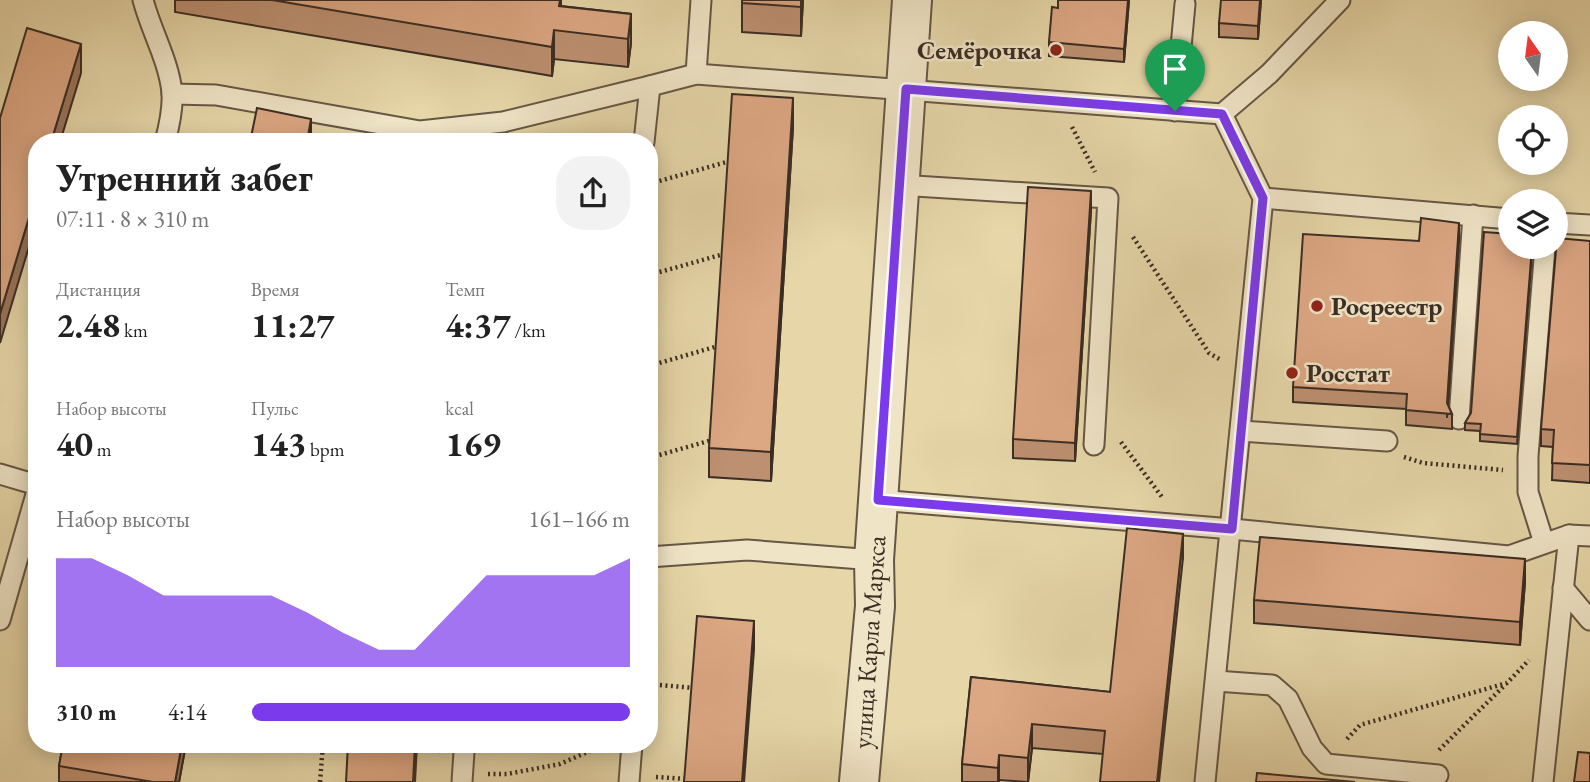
<!DOCTYPE html>
<html lang="ru">
<head>
<meta charset="utf-8">
<style>
  :root { --surface:#fff; --page:#f2f2f2; --text:#222; --muted:#767676; --accent:#7c3aed }
  body { margin:0; font-family:"EB Garamond",serif; background:var(--page); color:var(--text); height:100vh; display:flex; flex-direction:column; font-size:26px; white-space:nowrap }
  * { box-sizing:border-box; margin:0 }
  p { font-size:23px; color:var(--muted) }
  .icon { flex:none; width:38px; height:38px; fill:none; stroke:currentColor; stroke-width:2; stroke-linecap:round; stroke-linejoin:round }
  .map { position:relative; flex:1; overflow:hidden }
  .details { position:absolute; left:28px; top:133px; width:630px; height:620px; display:flex; flex-direction:column; background:var(--surface); border-radius:28px; box-shadow:0 4px 18px #0003 }
  .details>* { flex:none }
  .needle { width:46px; rotate:346deg }
  .controls { position:absolute; left:1498px; top:21px; display:grid; gap:14px }
  .controls a { display:grid; place-items:center; width:70px; height:70px; border-radius:50%; background:var(--surface); box-shadow:0 4px 18px #0003; font-size:35px }
  .pin { position:absolute; display:grid; place-items:center; width:60px; height:60px; color:#fff; margin:-72px -30px; border-radius:50% 50% 50% 0; rotate:-45deg; box-shadow:0 0 7px #0007 }
  .pin .icon { rotate:45deg }
  .round { display:grid; place-items:center; flex:none; width:74px; height:74px; border-radius:28px; background:var(--page) }
  .overview { display:flex; align-items:center; justify-content:space-between; height:119px; padding:0 28px }
  h1 { font-size:38px; font-weight:700; line-height:52px }
  .metrics { display:grid; grid-template-columns:repeat(3,1fr); gap:10px; height:119px; padding:7px 28px }
  .metrics div { display:grid; align-content:center }
  .metrics b { font-size:35px; font-weight:700 }
  .metrics small { font-size:19px; font-weight:400 }
  .metrics p { font-size:19px }
  .chart { height:196px; padding:14px 28px }
  .chart p { display:flex; justify-content:space-between }
  .chart svg { width:100%; height:126px; margin-top:7px; fill:var(--accent); opacity:.7 }
  ul { padding:0 28px; list-style:none; font-size:23px }
  li { display:grid; grid-template-columns:112px 84px 1fr; align-items:center; height:52px }
  li i { height:18px; border-radius:9px; background:var(--accent) }
  .map>svg:first-child { display:block }
</style>
</head>
<body>
<div class="map">
<svg width="1590" height="782" viewBox="0 0 1590 782">
  <rect width="100%" height="100%" fill="#e6d6a8"/>
  <filter id="stains"><feTurbulence type="fractalNoise" baseFrequency=".00286" numOctaves="4"/><feColorMatrix values="0 0 0 0 .2 0 0 0 0 .09 0 0 0 0 .02 0 0 0 .5 -.17"/></filter>
  <radialGradient id="worn" r=".72"><stop offset=".6" stop-color="#630" stop-opacity="0"/><stop offset="1" stop-color="#630" stop-opacity=".3"/></radialGradient>
  <g fill="none" stroke-linecap="round" stroke-linejoin="round">
    <defs>
      <g id="service">
        <path d="M143 0C151 31 169 61 172 93 173 109 169 127 165 142"/>
        <polyline points="696,74 701,0"/>
        <polyline points="172,94 216,95 420,131 503,122 650,86"/>
        <polyline points="1175,111 1185,4"/>
        <polyline points="644,142 650,86 696,74 1222,114 1269,74 1340,0"/>
        <polyline points="899,185 1108,198 1094,445"/>
        <polyline points="1263,198 1510,219"/>
        <polyline points="1556,223 1590,225"/>
        <polyline points="1459,419 1473,215"/>
        <polyline points="1241,431 1387,441"/>
        <polyline points="0,474 37,485"/>
        <polyline points="878,500 1232,529 1509,556 1569,535 1590,536"/>
        <polyline points="1544,543 1528,492 1528,456 1545,247"/>
        <polyline points="649,557 747,550 874,560"/>
        <polyline points="1563,588 1590,620"/>
        <polyline points="0,620 37,491"/>
        <polyline points="1216,681 1272,685 1288,699 1312,748 1326,764 1438,775"/>
        <polyline points="462,782 464,752"/>
        <polyline points="629,782 632,744"/>
        <polyline points="1205,782 1263,198 1222,114"/>
        <polyline points="1543,782 1569,535"/>
      </g>
      <polyline id="minor" points="859,782 875,606 874,560 912,0"/>
    </defs>
    <use href="#service" stroke="#665745" stroke-width="23"/>
    <use href="#minor" stroke="#665745" stroke-width="42"/>
    <g stroke="#3b2d24" stroke-width="4.5" stroke-dasharray="2 3.5" stroke-linecap="butt">
      <polyline points="1072,127 1095,172"/>
      <polyline points="649,184 730,161"/>
      <polyline points="1133,237 1209,353 1221,360"/>
      <polyline points="649,275 724,254"/>
      <polyline points="649,366 718,346"/>
      <polyline points="1121,442 1162,497"/>
      <polyline points="1404,457 1423,463 1503,470"/>
      <polyline points="649,458 712,440"/>
      <polyline points="649,684 694,688"/>
      <polyline points="1347,739 1360,725 1507,683 1529,660"/>
      <polyline points="417,749 440,751"/>
      <polyline points="1439,750 1505,685"/>
      <polyline points="488,774 507,774 560,764 606,744"/>
      <polyline points="656,777 686,779"/>
      <polyline points="320,782 323,744"/>
    </g>
    <use href="#service" stroke="#efe4c6" stroke-width="19"/>
    <use href="#minor" stroke="#efe4c6" stroke-width="38"/>
  </g>
  <g fill="#bd9071" stroke="#3b2d24" stroke-width="2">
    <polygon points="175,0 561,0 561,6 631,14 631,43 628,67 554,59 552,76 175,12"/>
    <polygon points="742,0 803,0 801,36 742,32"/>
    <polygon points="1129,0 1124,62 1049,56 1049,42 1058,8"/>
    <polygon points="1261,0 1258,39 1219,37 1219,23"/>
    <polygon points="793,127 771,481 709,477 709,448"/>
    <polygon points="1091,210 1075,461 1013,458 1013,439"/>
    <polygon points="1459,238 1448,405 1452,414 1452,429 1406,425 1406,409 1293,402 1293,387 1419,241"/>
    <polygon points="1590,241 1590,483 1552,480 1553,447 1541,446 1541,429"/>
    <polygon points="1532,254 1517,444 1480,441 1480,431 1465,430 1465,423 1471,413"/>
    <polygon points="1183,558 1103,754 1032,748 1028,782 999,780 999,782 962,782 962,764 971,677 1110,692"/>
    <polygon points="1525,582 1520,645 1254,623 1254,600"/>
    <polygon points="63,744 198,744 198,746 186,744 179,782 59,782 59,766"/>
  </g>
  <g fill="#9a755c" stroke="#3b2d24" stroke-width="2">
    <polygon points="801,0 803,0 801,36"/>
    <polygon points="1128,0 1129,0 1124,62 1124,49"/>
    <polygon points="1260,0 1261,0 1258,39 1258,26"/>
    <polygon points="631,14 631,43 628,67 628,39"/>
    <polygon points="554,30 554,59 552,76 552,47"/>
    <polygon points="81,44 81,73 60,142 51,142"/>
    <polygon points="793,98 793,127 771,481 771,452"/>
    <polygon points="311,119 311,142 307,142"/>
    <polygon points="37,191 37,220 0,343 0,314"/>
    <polygon points="1091,191 1091,210 1075,461 1075,443"/>
    <polygon points="1459,223 1459,238 1447,418 1447,403"/>
    <polygon points="1183,534 1183,558 1159,782 1157,782"/>
    <polygon points="1525,559 1525,582 1520,645 1520,622"/>
    <polygon points="754,621 754,650 744,782 742,782"/>
    <polygon points="1032,724 1032,748 1028,782 1028,758"/>
    <polygon points="182,744 186,744 179,782 175,782"/>
    <polygon points="415,744 417,744 415,782 413,782"/>
    <polygon points="999,755 999,780 998,782 998,768"/>
  </g>
  <g fill="#dca783" stroke="#3b2d24" stroke-width="2">
    <polygon points="272,0 560,0 559,6 631,14 628,39 554,30 552,47"/>
    <polygon points="742,0 801,0 801,7 742,3"/>
    <polygon points="1058,0 1128,0 1124,49 1049,42 1052,7 1058,8"/>
    <polygon points="1221,0 1260,0 1258,26 1219,23"/>
    <polygon points="27,28 81,44 51,142 37,142 37,191 0,314 0,118"/>
    <polygon points="732,94 793,98 771,452 709,448"/>
    <polygon points="257,108 311,119 307,142 250,142"/>
    <polygon points="496,138 542,142 496,142"/>
    <polygon points="1028,187 1091,191 1075,443 1013,439"/>
    <polygon points="1421,218 1459,223 1447,403 1452,414 1406,410 1407,394 1293,387 1303,234 1419,241"/>
    <polygon points="1484,232 1510,234 1510,247 1532,247 1517,437 1480,434 1481,424 1465,423 1471,413"/>
    <polygon points="1557,238 1590,241 1590,465 1552,463 1554,430 1541,429"/>
    <polygon points="1127,528 1183,534 1157,782 1100,782 1105,731 1032,724 1028,758 999,755 998,768 962,764 971,677 1110,692"/>
    <polygon points="1260,537 1525,559 1520,622 1254,600"/>
    <polygon points="697,616 754,621 742,782 684,782"/>
    <polygon points="63,744 182,744 175,782 153,782 59,766"/>
    <polygon points="348,744 415,744 413,782 346,782"/>
    <polygon points="1578,752 1590,753 1590,782 1574,782"/>
    <polygon points="1257,773 1355,782 1256,782"/>
  </g>
  <g fill="none" stroke-linecap="round" stroke-linejoin="round">
    <defs>
      <polygon id="route" points="906,89 1222,114 1263,198 1232,529 878,500"/>
    </defs>
    <use href="#route" stroke="#fff" stroke-width="14"/>
    <use href="#route" stroke="#7c3aed" stroke-width="9"/>
  </g>
  <g fill="#8f2418" stroke="#efe4c6" stroke-width="2.5">
    <circle cx="1056" cy="50" r="7"/>
    <circle cx="1317" cy="306" r="7"/>
    <circle cx="1292" cy="373" r="7"/>
  </g>
  <g text-anchor="middle" stroke-width="5" stroke-linejoin="round" paint-order="stroke">
    <g font-size="26" font-weight="bold" fill="#3b2d24" stroke="#efe4c6" text-anchor="start">
      <text x="1042" y="59" text-anchor="end">Семёрочка</text>
      <text x="1331" y="315">Росреестр</text>
      <text x="1306" y="382">Росстат</text>
    </g>
    <g font-size="26" fill="#3b2d24" stroke="#efe4c6">
      <text transform="translate(869 642) rotate(-86)" y="9">улица Карла Маркса</text>
    </g>
  </g>
  <rect width="100%" height="100%" filter="url(#stains)"/>
  <rect width="100%" height="100%" fill="url(#worn)"/>
</svg>
<div class="controls">
<a><svg class="needle" viewBox="-14 -14 28 28"><path d="M0-13l5 13h-10z" fill="#e53935"/><path d="M0 13l5-13h-10z" fill="#767676"/></svg></a>
<a><svg class="icon" aria-label="locate" viewBox="0 0 24 24"><circle cx="12" cy="12" r="6"/><path d="M12 2v4M12 18v4M2 12h4M18 12h4"/></svg></a>
<a><svg class="icon" aria-label="layers" viewBox="0 0 24 24"><path d="M12 4l9 5-9 5-9-5zM3 14l9 5 9-5"/></svg></a>
</div>
<div class="pin" style="left:1175px;top:111px;background:#1e9e55"><svg class="icon" aria-label="arrive" viewBox="0 0 24 24"><path d="M6 21V4h12l-3 4 3 4H6"/></svg></div>
<section class="details">
<div class="overview"><div><h1>Утренний забег</h1><p>07:11 · 8 × 310 m</p></div><a class="round"><svg class="icon" aria-label="share" viewBox="0 0 24 24"><path d="M12 15V3M7 8l5-5 5 5M5 13v7h14v-7"/></svg></a></div>
<div class="metrics">
<div><p>Дистанция</p><b>2.48<small> km</small></b></div>
<div><p>Время</p><b>11:27</b></div>
<div><p>Темп</p><b>4:37<small> /km</small></b></div>
</div>
<div class="metrics">
<div><p>Набор высоты</p><b>40<small> m</small></b></div>
<div><p>Пульс</p><b>143<small> bpm</small></b></div>
<div><p>kcal</p><b>169</b></div>
</div>
<div class="chart"><p><span>Набор высоты</span>161–166 m</p>
<svg viewBox="0 0 160 44" preserveAspectRatio="none"><path d="M0 44V6L10 6L20 12L30 19L40 19L50 19L60 19L70 25L80 32L90 38L100 38L110 25L120 12L130 12L140 12L150 12L160 6V44z"/></svg>
</div>
<ul>
<li><b>310 m</b>4:14<i style="width:100%"></i></li>
</ul>
</section>
</div>
</body>
</html>
